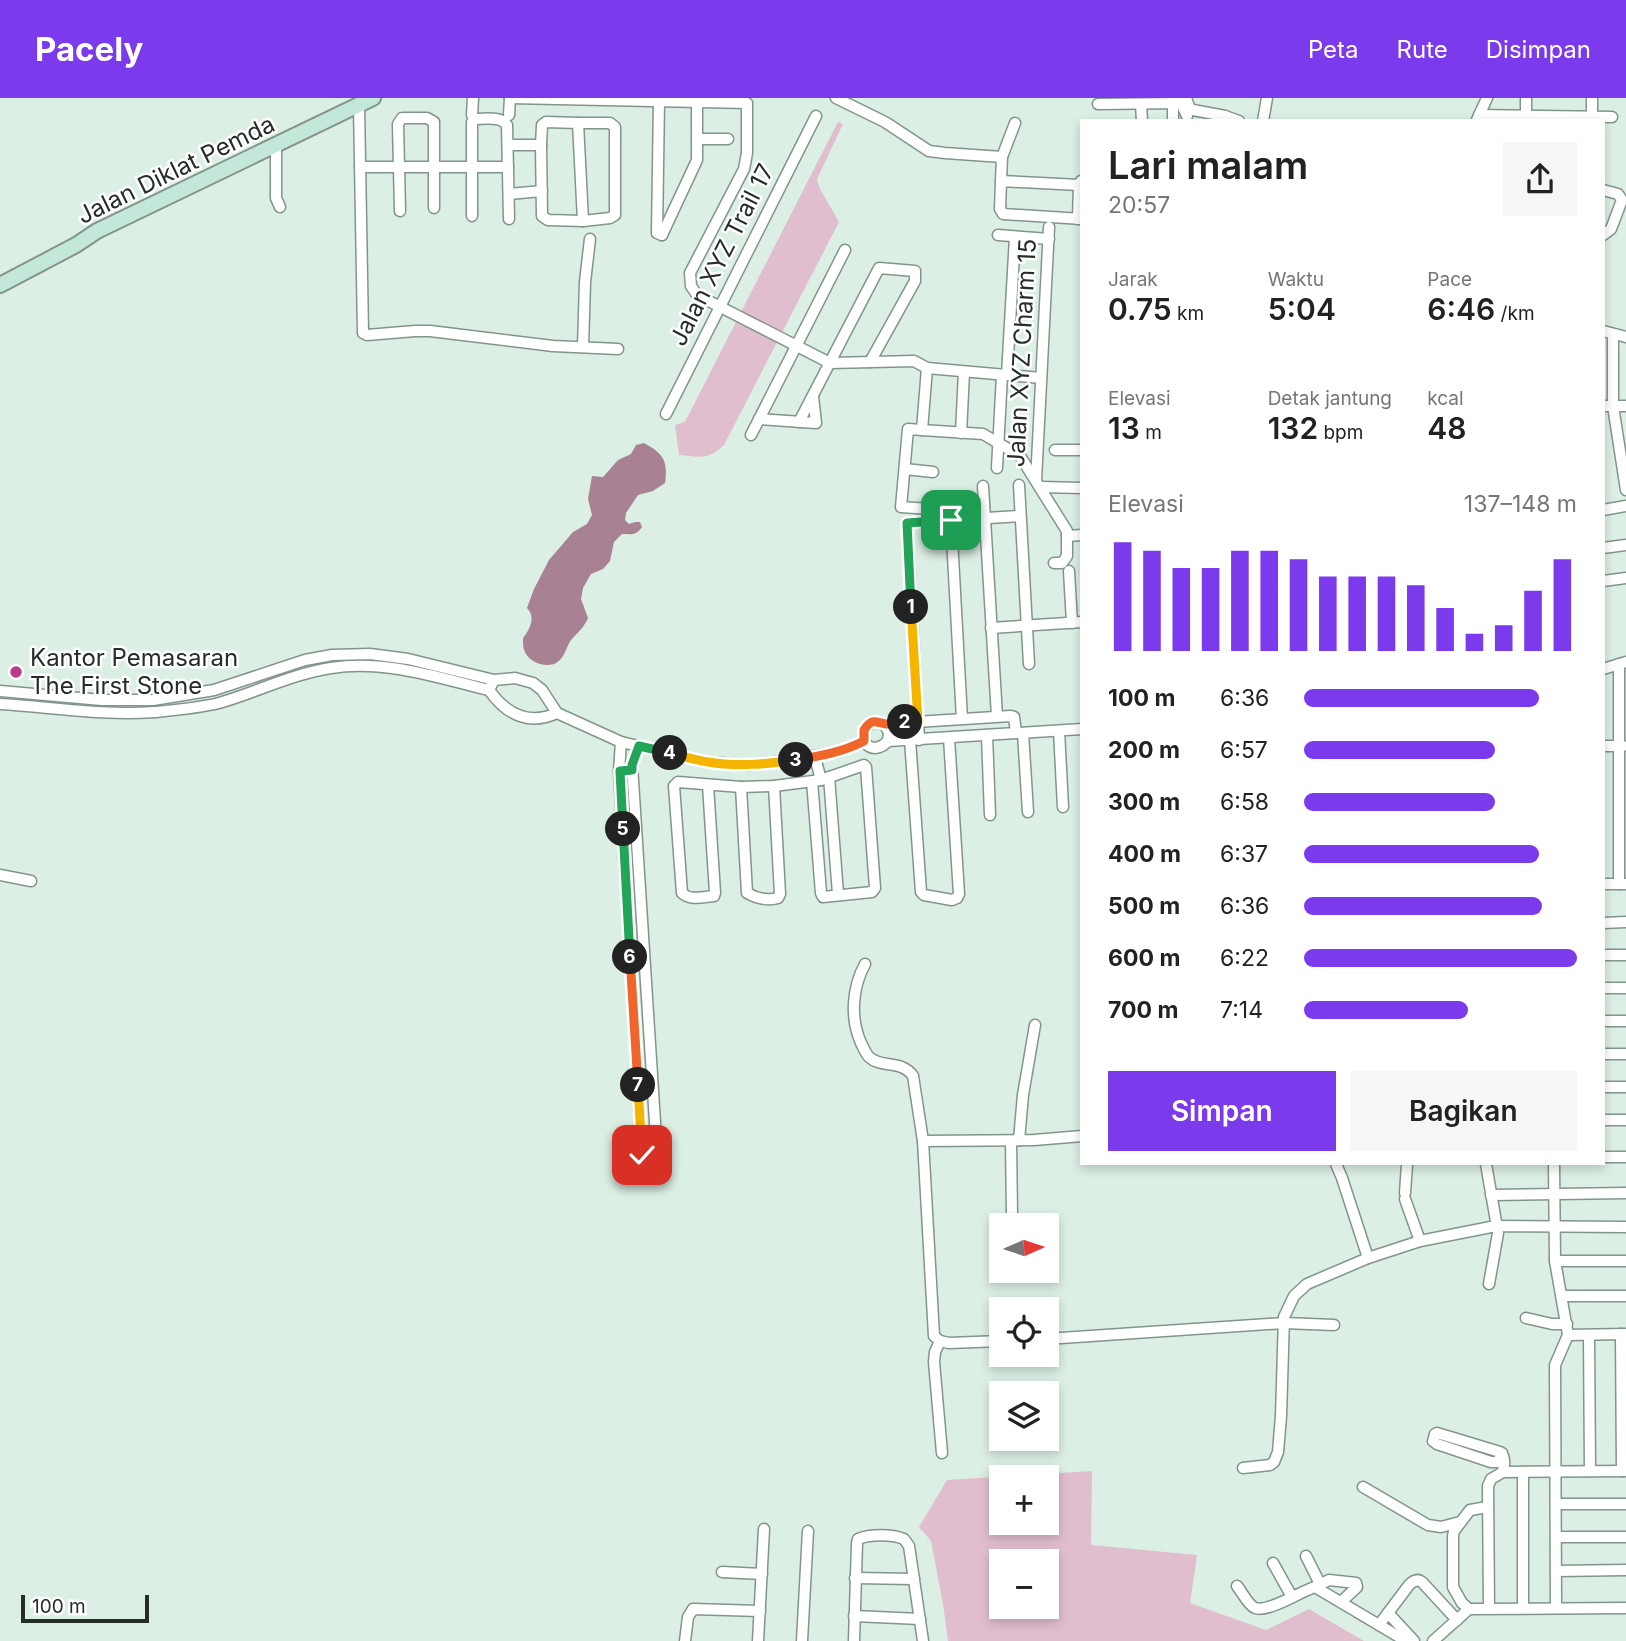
<!DOCTYPE html>
<html lang="id">
<head>
<meta charset="utf-8">
<style>
  :root { --surface:#fff; --page:#f6f6f6; --text:#222; --muted:#767676; --accent:#7c3aed }
  body { margin:0; font-family:Inter,sans-serif; background:var(--page); color:var(--text); height:100vh; display:flex; flex-direction:column; font-size:26px; white-space:nowrap }
  * { box-sizing:border-box; margin:0 }
  p { font-size:23px; color:var(--muted) }
  .icon { flex:none; width:38px; height:38px; fill:none; stroke:currentColor; stroke-width:2; stroke-linecap:round; stroke-linejoin:round }
  .map { position:relative; flex:1; overflow:hidden }
  .drawer { position:absolute; left:1080px; top:21px; width:525px; height:1046px; display:flex; flex-direction:column; background:var(--surface); border-radius:0px; box-shadow:0 4px 10px #0003 }
  .drawer>* { flex:none }
  .needle { width:46px; rotate:87deg }
  .tools { position:absolute; left:989px; top:1115px; display:grid; gap:14px }
  .tools a { display:grid; place-items:center; width:70px; height:70px; border-radius:0px; background:var(--surface); box-shadow:0 4px 10px #0003; font-size:35px }
  .scale { position:absolute; left:21px; bottom:18px; width:128px; box-sizing:border-box; padding-left:7px; border:4px solid #262d29; border-top:0; font-size:19px; line-height:24px; white-space:nowrap; color:#262d29; -webkit-text-stroke:5px #fff; paint-order:stroke }
  .pin { position:absolute; display:grid; place-items:center; width:60px; height:60px; color:#fff; margin:-30px; border-radius:14px; box-shadow:0 4px 10px #0006 }
  .km { position:absolute; width:35px; height:35px; margin:-18px; border-radius:50%; background:#222; color:#fff; font-size:19px; line-height:35px; text-align:center }
  .round { display:grid; place-items:center; flex:none; width:74px; height:74px; border-radius:0px; background:var(--page) }
  .headline { display:flex; align-items:center; justify-content:space-between; height:119px; padding:0 28px }
  h1 { font-size:38px; font-weight:600; line-height:52px }
  .stats { display:grid; grid-template-columns:repeat(3,1fr); gap:10px; height:119px; padding:7px 28px }
  .stats div { display:grid; align-content:center }
  .stats b { font-size:30px; font-weight:600 }
  .stats small { font-size:19px; font-weight:400 }
  .stats p { font-size:19px }
  .chart { height:196px; padding:14px 28px }
  .chart p { display:flex; justify-content:space-between }
  .chart svg { width:100%; height:126px; margin-top:7px; stroke:var(--accent); stroke-width:6 }
  .primary-button { display:flex; gap:14px; margin-top:auto; padding:14px 28px }
  .primary-button a { flex:1; height:80px; border-radius:0px; background:var(--accent); color:#fff; font-size:28px; font-weight:600; line-height:80px; text-align:center }
  .primary-button a+a { background:var(--page); color:var(--text) }
  ul { padding:0 28px; list-style:none; font-size:23px }
  li { display:grid; grid-template-columns:112px 84px 1fr; align-items:center; height:52px }
  li i { height:18px; border-radius:9px; background:var(--accent) }
  header { display:flex; align-items:center; gap:42px; box-sizing:border-box; height:98px; padding:0 35px; background:var(--accent); color:#fff }
  header strong { font-size:33px }
  nav { display:flex; gap:38px; margin-inline-start:auto; font-size:24px }
  .map>svg:first-child { display:block }
</style>
</head>
<body>
<header>
<strong>Pacely</strong>
<nav><a>Peta</a><a>Rute</a><a>Disimpan</a></nav>
</header>
<div class="map">
<svg width="1626" height="1543" viewBox="0 0 1626 1543">
  <rect width="100%" height="100%" fill="#dcefe4"/>
  <g fill="#e1bece" fill-rule="evenodd">
    <path d="M838 24 843 26 817 81 819 89 839 124 724 347C709 362 699 359 679 357L675 327 685 324Z"/>
    <path d="M1092 1373 1091 1447 1197 1457 1190 1505 1266 1532 1309 1511 1364 1543H948L943 1506 931 1443 919 1429 947 1382ZM1001 1379H1046V1424H1001ZM1001 1463H1046V1508H1001Z"/>
  </g>
  <path fill="#a88193" d="M644 345C664 356 668 363 665 385L653 393 638 397 626 415 625 422 629 426 635 424H640L642 429C636 438 631 436 622 436L614 444 610 463 603 471 591 476 583 490 581 501 588 520C583 531 579 533 571 542 566 549 565 560 556 565 547 570 531 565 526 556 523 551 523 546 523 540 530 531 536 519 527 510L534 491 549 462 573 434 587 426 592 417 588 401 592 378 603 379 618 362 631 356 636 347Z"/>
  <g fill="none" stroke-linecap="round" stroke-linejoin="round">
    <defs>
      <g id="street">
        <polyline points="510,0 747,5 747,55 744,71 690,175 691,188 697,197 830,265 914,263 927,270 922,332 983,336 1020,358 1067,433 1067,438 1082,437"/>
        <polyline points="836,0 885,24 929,53 945,55 1002,59"/>
        <polyline points="1186,0 1190,11 1193,12 1225,18"/>
        <polyline points="1592,0 1592,22"/>
        <polyline points="659,3 657,135 662,137"/>
        <polyline points="1173,5 1173,23"/>
        <polyline points="1098,6 1181,5 1187,18"/>
        <polyline points="1141,6 1142,23"/>
        <polyline points="359,7 363,235 367,237 415,233 430,233 553,248 618,251"/>
        <polyline points="472,17 473,0"/>
        <polyline points="509,17 510,0"/>
        <polyline points="1479,17 1612,19"/>
        <polyline points="1526,18 1526,0"/>
        <polyline points="1477,22 1487,0"/>
        <polyline points="1225,23 1225,18 1239,23"/>
        <polyline points="1263,23 1267,0"/>
        <polygon points="546,24 578,25 583,123 548,122 542,118 541,47 542,27"/>
        <polyline points="578,25 610,25 615,29 615,117 610,120 583,123"/>
        <polyline points="697,41 728,41"/>
        <polyline points="508,47 541,47"/>
        <polyline points="276,48 276,100 280,109"/>
        <polyline points="360,69 508,69"/>
        <polyline points="1001,83 1002,59 1015,25"/>
        <polyline points="1079,87 1001,83 1000,111 1003,116 1082,121"/>
        <polyline points="1603,92 1618,96 1622,102 1611,131 1603,137"/>
        <polyline points="509,96 542,93"/>
        <polyline points="400,113 398,26 402,20 427,20 434,24 434,110"/>
        <path d="M472 118V24L475 21C485 21 501 18 507 27L509 121"/>
        <polyline points="1078,121 1079,87 1081,83"/>
        <polyline points="662,137 697,62 697,4"/>
        <polyline points="998,137 1049,141"/>
        <polyline points="1603,233 1626,239"/>
        <polyline points="1613,236 1613,308 1626,392"/>
        <polyline points="583,249 585,184 590,141"/>
        <polyline points="927,270 1041,280"/>
        <polyline points="1007,277 1015,139"/>
        <polyline points="1603,308 1626,308"/>
        <polyline points="666,316 816,18"/>
        <polyline points="759,321 816,325 813,298"/>
        <polyline points="799,324 879,170 915,173 915,183 870,264"/>
        <polyline points="922,332 908,331 901,409 930,411"/>
        <polyline points="961,335 964,274"/>
        <polyline points="751,337 845,152"/>
        <polyline points="1055,352 1082,352"/>
        <polyline points="997,370 1002,277"/>
        <polyline points="905,371 933,374"/>
        <polyline points="1036,383 1049,129"/>
        <polyline points="1019,387 1029,566"/>
        <polyline points="983,388 997,618"/>
        <polyline points="1040,389 1082,390"/>
        <polyline points="1603,412 1626,408"/>
        <polyline points="951,422 962,621"/>
        <polyline points="1603,450 1626,447"/>
        <polyline points="1054,465 1062,465 1067,458 1067,438"/>
        <polyline points="1069,473 1072,525"/>
        <polyline points="1603,483 1626,480"/>
        <polyline points="991,530 1082,524"/>
        <polyline points="1603,571 1626,564"/>
        <polyline points="0,593 102,602 153,602 214,592 305,562 332,557 370,556 408,561 494,582"/>
        <path d="M0 606C51 609 104 618 155 614 176 612 199 610 219 605 257 594 292 576 331 570 384 561 439 580 489 592"/>
        <path d="M557 615C528 628 506 616 489 592L494 582 515 580 533 585 542 592 557 615 621 644 708 664 749 667 792 662 837 654 851 649 864 643"/>
        <path d="M884 626 1011 618 1014 619 1016 635 888 643C875 657 859 648 865 630L873 624 884 626 889 634 888 643"/>
        <polyline points="1059,633 1063,709"/>
        <polyline points="1019,635 1082,631"/>
        <polyline points="1023,635 1028,714"/>
        <polyline points="987,637 990,717"/>
        <polyline points="910,642 921,794 924,797 952,802 957,800 959,796 949,640"/>
        <polyline points="919,642 907,425 1020,418"/>
        <polyline points="621,644 619,673 642,1057 657,1055 632,667 639,648"/>
        <polyline points="1603,648 1623,648"/>
        <polyline points="815,659 821,682"/>
        <polyline points="829,679 838,796"/>
        <path d="M708 687 715 795 714 798C703 799 690 803 682 795L674 688 678 684 741 689 774 688 821 682 864 667 866 669 875 790 872 794 823 799 821 795 812 683"/>
        <path d="M741 689 747 795C756 800 768 803 778 800L780 796 774 688"/>
        <polyline points="0,777 31,783"/>
        <polyline points="1603,786 1626,786"/>
        <polyline points="1619,786 1619,566"/>
        <polyline points="1603,825 1626,824"/>
        <polyline points="1603,857 1626,857"/>
        <path d="M865 866C852 890 850 920 861 945 863 949 866 956 869 959 882 971 901 961 913 978L923 1043 934 1238 940 1243 949 1245 1001 1243"/>
        <polyline points="1603,890 1626,890"/>
        <polyline points="1603,923 1626,923"/>
        <polyline points="1603,956 1626,956"/>
        <polyline points="1603,989 1626,989"/>
        <polyline points="1603,1022 1626,1022"/>
        <polyline points="1019,1042 1023,997 1035,927"/>
        <polyline points="923,1043 1034,1042 1082,1038"/>
        <polyline points="1011,1043 1012,1118"/>
        <polyline points="1603,1059 1626,1059"/>
        <polyline points="1336,1066 1342,1080 1368,1160 1420,1143 1496,1128 1626,1129"/>
        <polyline points="1486,1066 1498,1135 1489,1186"/>
        <polyline points="1554,1066 1555,1163 1568,1237 1555,1267 1556,1510"/>
        <polyline points="1405,1095 1407,1066"/>
        <polyline points="1491,1097 1626,1095"/>
        <polyline points="1405,1101 1420,1143"/>
        <polyline points="1555,1163 1626,1163"/>
        <polyline points="1562,1198 1626,1198"/>
        <polyline points="1526,1220 1552,1226 1567,1226"/>
        <polyline points="1621,1236 1622,1373"/>
        <polyline points="1568,1237 1625,1236"/>
        <polyline points="1589,1237 1590,1373"/>
        <polyline points="1046,1241 1284,1225 1334,1227"/>
        <polyline points="940,1243 935,1254 934,1264 942,1355"/>
        <path d="M1502 1355 1498 1364H1491L1437 1346 1433 1343 1435 1336 1437 1335 1500 1354C1506 1359 1504 1367 1503 1374"/>
        <polyline points="1243,1370 1270,1367 1274,1364 1278,1354 1281,1318 1284,1219 1294,1198 1307,1186 1368,1160"/>
        <polyline points="1523,1374 1523,1510"/>
        <polyline points="1363,1389 1428,1427 1441,1429 1460,1424"/>
        <polyline points="1556,1406 1626,1406"/>
        <polyline points="1556,1439 1626,1439"/>
        <polyline points="1306,1458 1320,1486"/>
        <polyline points="1273,1465 1292,1499"/>
        <polyline points="1556,1473 1626,1472"/>
        <polyline points="722,1474 762,1476"/>
        <polyline points="855,1480 914,1481"/>
        <path d="M1237 1488C1242 1494 1248 1507 1255 1510 1268 1515 1301 1493 1315 1489L1406 1543"/>
        <polyline points="1315,1489 1329,1482 1356,1485 1357,1489 1341,1504"/>
        <polyline points="1489,1510 1488,1388 1491,1381 1503,1374 1626,1373"/>
        <polyline points="1469,1511 1462,1505 1453,1489 1453,1438 1454,1433 1470,1412 1488,1409"/>
        <polyline points="1388,1515 1414,1543"/>
        <polyline points="854,1518 920,1521"/>
        <path d="M1379 1527 1409 1487C1412 1484 1417 1480 1422 1484L1457 1522"/>
        <polyline points="685,1543 688,1519 693,1511 760,1513"/>
        <polyline points="758,1543 764,1431"/>
        <polyline points="802,1543 808,1433"/>
        <path d="M854 1543 857 1445 858 1441C870 1436 892 1436 904 1441L909 1448 923 1543"/>
        <polyline points="1433,1543 1469,1511 1626,1510"/>
      </g>
      <polyline id="secondary" points="0,187 76,147 97,133 373,0"/>
    </defs>
    <use href="#street" stroke="#83958a" stroke-width="13"/>
    <use href="#secondary" stroke="#83958a" stroke-width="18"/>
    <use href="#street" stroke="#fff" stroke-width="10"/>
    <use href="#secondary" stroke="#c3e7d8" stroke-width="14"/>
  </g>
  <g fill="none" stroke-linecap="round" stroke-linejoin="round">
    <defs>
      <polyline id="split-1" points="911,509 907,425 951,422"/>
      <polyline id="split-2" points="905,624 918,624 911,509"/>
      <path id="split-3" d="M796 662C820 658 843 654 864 643V632C872 620 874 624 886 626 892 626 899 625 905 624"/>
      <path id="split-4" d="M670 655C682 658 695 662 708 664 737 669 767 666 796 662"/>
      <polyline id="split-5" points="623,731 620,673 632,672 632,667 639,648 670,655"/>
      <polyline id="split-6" points="623,731 630,859"/>
      <polyline id="split-7" points="630,859 638,987"/>
      <polyline id="split-8" points="638,987 642,1057"/>
    </defs>
    <use href="#split-1" stroke="#fff" stroke-width="14"/>
    <use href="#split-2" stroke="#fff" stroke-width="14"/>
    <use href="#split-3" stroke="#fff" stroke-width="14"/>
    <use href="#split-4" stroke="#fff" stroke-width="14"/>
    <use href="#split-5" stroke="#fff" stroke-width="14"/>
    <use href="#split-6" stroke="#fff" stroke-width="14"/>
    <use href="#split-7" stroke="#fff" stroke-width="14"/>
    <use href="#split-8" stroke="#fff" stroke-width="14"/>
    <use href="#split-1" stroke="#22a559" stroke-width="9"/>
    <use href="#split-2" stroke="#f5b400" stroke-width="9"/>
    <use href="#split-3" stroke="#f0652b" stroke-width="9"/>
    <use href="#split-4" stroke="#f5b400" stroke-width="9"/>
    <use href="#split-5" stroke="#22a559" stroke-width="9"/>
    <use href="#split-6" stroke="#22a559" stroke-width="9"/>
    <use href="#split-7" stroke="#f0652b" stroke-width="9"/>
    <use href="#split-8" stroke="#f5b400" stroke-width="9"/>
  </g>
  <circle fill="#bb3b85" stroke="#fff" stroke-width="2.5" cx="16" cy="574" r="7"/>
  <g text-anchor="middle" stroke-width="5" stroke-linejoin="round" paint-order="stroke">
    <g font-size="24" fill="#262d29" stroke="#fff">
      <text transform="translate(176 72) rotate(-26)" y="8">Jalan Diklat Pemda</text>
      <text transform="translate(722 157) rotate(-63)" y="8">Jalan XYZ Trail 17</text>
      <text transform="translate(1022 255) rotate(-87)" y="8">Jalan XYZ Charm 15</text>
    </g>
    <g font-size="24" fill="#262d29" stroke="#fff" text-anchor="start">
      <text x="30" y="568">Kantor Pemasaran<tspan x="30" dy="28">The First Stone</tspan></text>
    </g>
  </g>
</svg>
<div class="tools">
<a><svg class="needle" viewBox="-14 -14 28 28"><path d="M0-13l5 13h-10z" fill="#e53935"/><path d="M0 13l5-13h-10z" fill="#767676"/></svg></a>
<a><svg class="icon" aria-label="locate" viewBox="0 0 24 24"><circle cx="12" cy="12" r="6"/><path d="M12 2v4M12 18v4M2 12h4M18 12h4"/></svg></a>
<a><svg class="icon" aria-label="layers" viewBox="0 0 24 24"><path d="M12 4l9 5-9 5-9-5zM3 14l9 5 9-5"/></svg></a>
<a>+</a>
<a>−</a>
</div>
<div class="scale">100 m</div>
<div class="pin" style="left:951px;top:422px;background:#1e9e55"><svg class="icon" aria-label="arrive" viewBox="0 0 24 24"><path d="M6 21V4h12l-3 4 3 4H6"/></svg></div>
<div class="pin" style="left:642px;top:1057px;background:#d93025"><svg class="icon" aria-label="check" viewBox="0 0 24 24"><path d="M5 12l5 5 9-10"/></svg></div>
<b class="km" style="left:911px;top:509px">1</b>
<b class="km" style="left:905px;top:624px">2</b>
<b class="km" style="left:796px;top:662px">3</b>
<b class="km" style="left:670px;top:655px">4</b>
<b class="km" style="left:623px;top:731px">5</b>
<b class="km" style="left:630px;top:859px">6</b>
<b class="km" style="left:638px;top:987px">7</b>
<section class="drawer">
<div class="headline"><div><h1>Lari malam</h1><p>20:57</p></div><a class="round"><svg class="icon" aria-label="share" viewBox="0 0 24 24"><path d="M12 15V3M7 8l5-5 5 5M5 13v7h14v-7"/></svg></a></div>
<div class="stats">
<div><p>Jarak</p><b>0.75<small> km</small></b></div>
<div><p>Waktu</p><b>5:04</b></div>
<div><p>Pace</p><b>6:46<small> /km</small></b></div>
</div>
<div class="stats">
<div><p>Elevasi</p><b>13<small> m</small></b></div>
<div><p>Detak jantung</p><b>132<small> bpm</small></b></div>
<div><p>kcal</p><b>48</b></div>
</div>
<div class="chart"><p><span>Elevasi</span>137–148 m</p>
<svg viewBox="0 0 160 44" preserveAspectRatio="none"><path d="M5 44V6M15 44V9M25 44V15M35 44V15M45 44V9M55 44V9M65 44V12M75 44V18M85 44V18M95 44V18M105 44V21M115 44V29M125 44V38M135 44V35M145 44V23M155 44V12"/></svg>
</div>
<ul>
<li><b>100 m</b>6:36<i style="width:86%"></i></li>
<li><b>200 m</b>6:57<i style="width:70%"></i></li>
<li><b>300 m</b>6:58<i style="width:70%"></i></li>
<li><b>400 m</b>6:37<i style="width:86%"></i></li>
<li><b>500 m</b>6:36<i style="width:87%"></i></li>
<li><b>600 m</b>6:22<i style="width:100%"></i></li>
<li><b>700 m</b>7:14<i style="width:60%"></i></li>
</ul>
<div class="primary-button"><a>Simpan</a><a>Bagikan</a></div>
</section>
</div>
</body>
</html>
